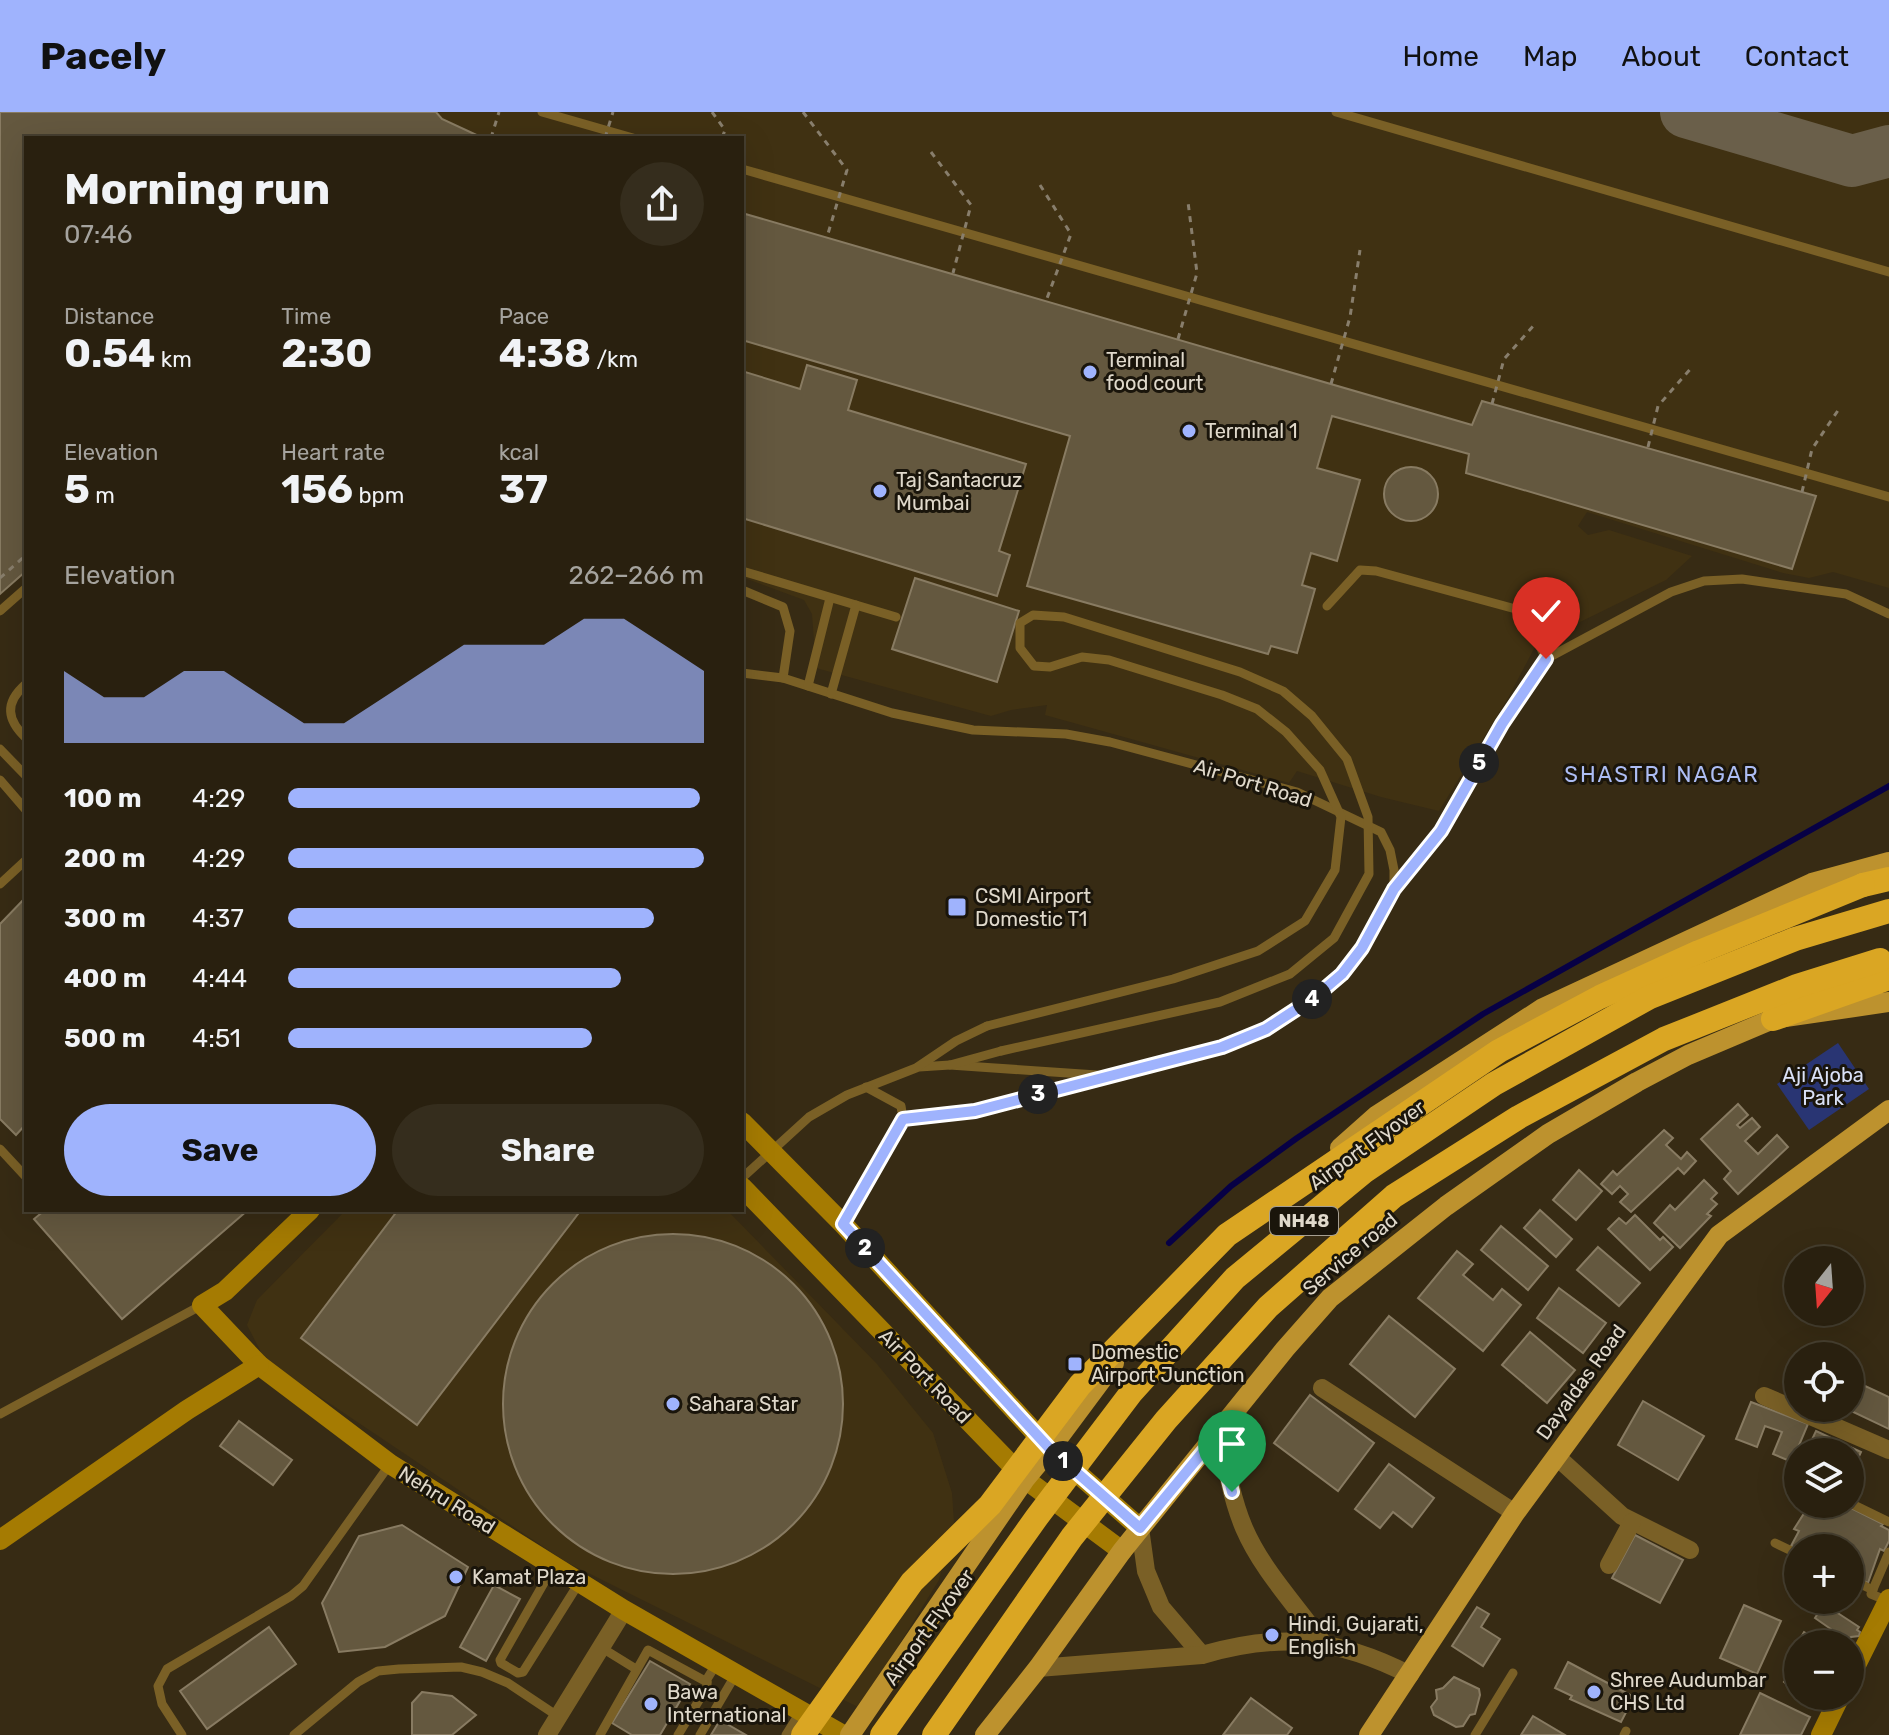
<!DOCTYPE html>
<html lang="en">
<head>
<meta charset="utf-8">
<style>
  :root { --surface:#29200f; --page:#352d1d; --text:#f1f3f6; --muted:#a5a39e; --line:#453e2f; --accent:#9fb3fd }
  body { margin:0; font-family:Rubik,sans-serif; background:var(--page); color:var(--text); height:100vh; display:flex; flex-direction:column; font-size:30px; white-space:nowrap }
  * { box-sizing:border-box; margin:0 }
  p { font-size:26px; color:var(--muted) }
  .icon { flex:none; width:44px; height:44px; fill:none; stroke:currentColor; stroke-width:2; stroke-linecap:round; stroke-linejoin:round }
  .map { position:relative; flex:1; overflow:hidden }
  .side { position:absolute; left:24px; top:24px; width:720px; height:1076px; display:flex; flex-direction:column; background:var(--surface); border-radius:0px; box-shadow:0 8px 32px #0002,0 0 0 2px var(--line) }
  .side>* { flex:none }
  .needle { width:52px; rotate:197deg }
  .controls { position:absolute; left:1784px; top:1134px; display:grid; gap:16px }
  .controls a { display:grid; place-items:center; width:80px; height:80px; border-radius:50%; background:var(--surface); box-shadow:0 8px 32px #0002,0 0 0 2px var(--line); font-size:40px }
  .pin { position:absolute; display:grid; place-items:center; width:68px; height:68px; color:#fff; margin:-82px -34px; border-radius:50% 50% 50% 0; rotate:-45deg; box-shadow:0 0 8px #0007 }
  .pin .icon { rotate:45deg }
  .km { position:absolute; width:40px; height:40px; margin:-20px; border-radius:50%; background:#222; color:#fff; font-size:22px; line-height:40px; text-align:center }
  .round { display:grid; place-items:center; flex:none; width:84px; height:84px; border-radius:42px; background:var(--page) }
  .head { display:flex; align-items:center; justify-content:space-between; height:136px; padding:0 40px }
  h1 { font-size:44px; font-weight:700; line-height:60px }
  .stats { display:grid; grid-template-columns:repeat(3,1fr); gap:12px; height:136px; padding:8px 40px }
  .stats div { display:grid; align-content:center }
  .stats b { font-size:40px; font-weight:700 }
  .stats small { font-size:22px; font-weight:400 }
  .stats p { font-size:22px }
  .chart { height:224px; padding:16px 40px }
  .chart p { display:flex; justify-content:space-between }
  .chart svg { width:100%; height:144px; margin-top:8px; fill:var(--accent); opacity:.7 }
  .primary-button { display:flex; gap:16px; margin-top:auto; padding:16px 40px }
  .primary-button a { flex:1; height:92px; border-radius:48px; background:var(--accent); color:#111; font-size:32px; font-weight:700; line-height:92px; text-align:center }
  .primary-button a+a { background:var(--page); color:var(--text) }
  ul { padding:0 40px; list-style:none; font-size:26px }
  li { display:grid; grid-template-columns:128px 96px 1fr; align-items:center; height:60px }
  li i { height:20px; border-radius:10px; background:var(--accent) }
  header { display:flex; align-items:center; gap:48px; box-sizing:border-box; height:112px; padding:0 40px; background:var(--accent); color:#111 }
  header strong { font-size:38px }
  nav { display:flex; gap:44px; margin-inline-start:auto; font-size:28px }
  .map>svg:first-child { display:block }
</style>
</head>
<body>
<header>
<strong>Pacely</strong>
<nav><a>Home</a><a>Map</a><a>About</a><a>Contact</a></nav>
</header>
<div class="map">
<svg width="1889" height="1623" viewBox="0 0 1889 1623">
  <rect width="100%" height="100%" fill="#372b14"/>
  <g fill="#403112">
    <polygon points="0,0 1889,0 1889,476 1833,460 1809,466 1783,461 1587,400 1578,414 1588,423 1609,418 1692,444 1666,468 1537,531 1508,586 1439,699 1381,685 1297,659 1289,671 1045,603 1047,593 1011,598 991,604 816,556 812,502 804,488 742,465 742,26 26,26 26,459 0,482"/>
    <polygon points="346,1098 727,1098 877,1252 933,1321 952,1381 954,1411 939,1468 860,1596 566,1450 265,1248 247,1213 257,1188"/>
  </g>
  <polygon fill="#293573" points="1838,931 1869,977 1809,1018 1777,972"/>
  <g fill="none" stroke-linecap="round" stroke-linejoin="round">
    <polyline stroke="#070045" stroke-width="6" points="1169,1131 1231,1074 1297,1026 1483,902 1889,674"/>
    <polyline stroke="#6a5f4a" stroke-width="52" points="1686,0 1852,49 1889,39"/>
  </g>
  <g fill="#64583f" stroke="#887b62" stroke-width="2">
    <polygon points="0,0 436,0 442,7 483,26 26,26 26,459 0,482"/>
    <polygon points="742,101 1472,313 1482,289 1816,384 1792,457 1466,361 1469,342 1332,304 1317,356 1360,368 1337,449 1311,441 1302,473 1315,477 1297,541 1271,534 1268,542 1027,474 1070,324 742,228"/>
    <polygon points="807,253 857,268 848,298 1026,352 999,439 1010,443 997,484 742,406 742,259 800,277"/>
    <circle cx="1411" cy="382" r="27"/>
    <polygon points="915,466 1019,499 997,570 892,537"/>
    <polygon points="26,785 26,1012 16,1023 0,1007 0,812"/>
    <polygon points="1738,992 1748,1003 1737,1013 1740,1016 1752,1006 1760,1015 1745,1029 1758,1042 1777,1023 1788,1035 1738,1082 1724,1067 1731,1059 1701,1027"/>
    <polygon points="1664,1018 1673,1026 1666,1033 1681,1047 1687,1040 1696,1049 1684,1062 1678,1056 1631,1100 1620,1090 1628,1082 1620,1074 1612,1082 1601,1072 1613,1059 1617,1063"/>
    <polygon points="1579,1058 1602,1079 1576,1108 1553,1088"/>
    <polygon points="1704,1068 1717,1081 1711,1087 1717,1092 1707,1102 1711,1104 1680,1136 1654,1111 1670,1093 1675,1098"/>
    <polygon points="45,1098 248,1098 122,1207 34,1107"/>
    <polygon points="398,1098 581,1098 417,1313 301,1226"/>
    <polygon points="1540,1098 1572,1127 1556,1145 1524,1116"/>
    <polygon points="1635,1103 1660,1128 1663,1125 1673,1135 1650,1158 1608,1117 1619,1106 1626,1112"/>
    <polygon points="1501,1114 1548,1154 1528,1178 1481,1138"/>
    <circle cx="673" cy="1292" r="170"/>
    <polygon points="1598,1135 1640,1171 1619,1194 1577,1158"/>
    <polygon points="1457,1139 1473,1152 1463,1163 1493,1188 1502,1177 1521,1193 1483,1239 1418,1186"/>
    <polygon points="1559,1176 1606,1211 1583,1241 1537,1206"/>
    <polygon points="1389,1204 1455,1257 1415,1305 1350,1252"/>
    <polygon points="1530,1220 1575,1258 1547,1291 1502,1253"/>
    <polygon points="1850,1267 1889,1285 1889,1317 1845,1296 1850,1296"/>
    <polygon points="1310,1283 1374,1331 1338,1379 1274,1331"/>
    <polygon points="1643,1289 1704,1324 1678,1368 1618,1333"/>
    <polygon points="1751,1290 1808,1312 1792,1350 1773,1342 1782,1320 1765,1314 1757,1335 1736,1327"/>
    <polygon points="239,1309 292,1348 273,1373 220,1334"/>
    <polygon points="1816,1319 1861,1340 1850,1364 1850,1340 1806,1340"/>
    <polygon points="1389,1352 1434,1386 1412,1415 1393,1400 1380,1416 1355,1397"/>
    <polygon points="1810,1392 1843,1392 1883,1412 1881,1414 1889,1418 1889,1429 1884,1439 1880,1437 1868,1471 1850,1463 1850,1436 1798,1437 1791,1434 1799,1419 1794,1417"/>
    <polygon points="402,1413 468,1455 445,1504 385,1535 339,1540 322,1491 359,1424"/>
    <polygon points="1635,1423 1683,1448 1660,1491 1612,1466"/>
    <polygon points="494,1473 520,1487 486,1549 460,1535"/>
    <polygon points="1824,1492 1859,1515 1857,1518 1860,1520 1859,1524 1851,1525 1848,1529 1815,1506"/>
    <polygon points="1744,1493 1781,1509 1757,1562 1720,1546"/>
    <polygon points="1477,1495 1489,1502 1481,1515 1500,1527 1483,1554 1452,1534"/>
    <polygon points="269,1515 296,1552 207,1617 180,1579"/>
    <polygon points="1804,1520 1825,1532 1798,1532 1798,1538 1795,1536"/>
    <polygon points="650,1549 690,1572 660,1623 632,1623 612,1611"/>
    <polygon points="1568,1550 1634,1585 1621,1610 1570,1587 1572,1584 1555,1576"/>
    <polygon points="1798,1554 1798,1582 1784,1570"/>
    <polygon points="1454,1565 1479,1577 1480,1583 1475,1602 1470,1603 1463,1614 1456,1615 1434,1603 1431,1595 1437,1587 1436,1578 1443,1576"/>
    <polygon points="422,1580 452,1584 476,1603 452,1623 412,1623 412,1591"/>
    <polygon points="1760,1581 1810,1605 1801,1623 1740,1623"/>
    <polygon points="1251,1586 1292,1616 1287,1623 1223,1623"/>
    <polygon points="1533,1604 1565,1623 1521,1623"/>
    <polygon points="720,1608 746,1623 711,1623"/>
  </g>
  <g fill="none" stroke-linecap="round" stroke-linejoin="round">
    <g stroke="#887e6c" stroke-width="3" stroke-dasharray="6 6" stroke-linecap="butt">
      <polyline points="712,0 725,18 722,26"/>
      <polyline points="491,26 499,0"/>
      <polyline points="0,466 26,443"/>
    </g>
    <g stroke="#7a6026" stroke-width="9">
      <polyline points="542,0 633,26"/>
      <polyline points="1336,0 1889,160"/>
      <polyline points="742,57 1889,385"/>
      <polyline points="742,459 896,505"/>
      <polyline points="742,478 783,495 790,519 783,566"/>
      <polyline points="1327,494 1360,458 1376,459 1523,499 1546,547"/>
      <polyline points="0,499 26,476"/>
      <polyline points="742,561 783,566 892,601 973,618 1066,622 1110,630 1297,680 1381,720 1390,738 1394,758 1394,777 1362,836 1342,862 1315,885 1266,917 1222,935 1190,944 1104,964 975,999 903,1007"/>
      <path d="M26 572C4 591 7 608 26 626"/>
      <polyline points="808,574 830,486"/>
      <polyline points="831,582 856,493"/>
      <polyline points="0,637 26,664"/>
      <polyline points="0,668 26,698"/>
      <polyline points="0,772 26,748"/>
      <polyline points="1394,777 1441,719 1502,612 1546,547 1671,480 1704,469 1742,467 1846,482 1889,502"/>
      <polyline points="950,953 1097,963"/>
      <polyline points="919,955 950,953 1001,939"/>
      <polyline points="0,1037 26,1065"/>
      <polyline points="742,1066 809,1005 847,983 916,956 956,929 987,914"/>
      <polyline points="843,1112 903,1007 901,994 866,975"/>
      <polyline points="0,1302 202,1193"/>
      <polyline points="1850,1391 1889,1410"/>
      <polyline points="1775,1431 1798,1442"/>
      <polyline points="553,1455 500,1548 501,1551 518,1561 523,1560 579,1471"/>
      <polyline points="1850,1467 1873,1478"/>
      <polyline points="1888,1489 1871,1482 1889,1440"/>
      <polyline points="602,1536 636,1557"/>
      <polyline points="182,1623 162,1592 158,1574 167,1557 291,1484 303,1474 390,1352"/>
      <polyline points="294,1623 358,1570 378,1559 399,1557 461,1555 482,1560 508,1571 559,1605"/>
      <polyline points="600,1623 648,1538 707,1570"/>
      <polyline points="678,1623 707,1575 707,1567 717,1551"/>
      <polyline points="700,1623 736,1562"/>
      <polyline points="786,1623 801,1599"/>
      <polyline points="1475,1623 1513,1561"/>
      <polyline points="1624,1623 1626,1619"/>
    </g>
    <g stroke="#7a6026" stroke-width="18">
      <polyline points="1322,1276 1515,1401"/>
      <polyline points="1764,1284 1889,1338"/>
      <path d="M1221 1318C1225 1352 1231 1385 1244 1416 1262 1458 1296 1493 1322 1530"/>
      <polyline points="1556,1344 1622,1404 1690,1438"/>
      <polyline points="1140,1416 1146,1459 1161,1495 1202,1543"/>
      <polyline points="1609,1453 1632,1410"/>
      <path d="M1038 1556 1202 1543C1280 1520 1338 1526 1410 1563"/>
      <polyline points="547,1623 624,1498"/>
    </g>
    <g stroke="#a57b02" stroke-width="20">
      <polyline points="742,1010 843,1112 1050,1337 1140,1416"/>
      <polyline points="742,1075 1025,1367 1122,1439"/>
      <polyline points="310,1098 225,1179 202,1193 259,1253 390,1352 624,1498 843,1623"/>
      <polyline points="0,1428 187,1298 259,1253"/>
      <polyline points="1850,1565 1889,1487"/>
      <polyline points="1821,1623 1840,1584"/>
    </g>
    <g stroke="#bd922e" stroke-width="20">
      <polyline points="1340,1036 1376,1004 1543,896 1812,771 1889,750"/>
      <polyline points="850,1623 1025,1367 1050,1337 1114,1251"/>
      <polyline points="985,1623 1038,1556 1122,1439 1285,1237 1330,1186 1446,1094 1548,1022 1637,970 1688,943 1773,907 1889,890"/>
      <polyline points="1369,1623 1515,1401 1719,1123 1889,998"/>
    </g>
    <g stroke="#daa623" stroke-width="24">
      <polyline points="1863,773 1889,767"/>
      <polyline points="1773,907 1889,866"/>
    </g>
    <g stroke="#887e6c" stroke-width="3" stroke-dasharray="6 6" stroke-linecap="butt">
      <polyline points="803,0 847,58 827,125"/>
      <polyline points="605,26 613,0"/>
      <polyline points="931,40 971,93 953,161"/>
      <polyline points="1040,73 1071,122 1046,189"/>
      <polyline points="1178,227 1197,161 1188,90"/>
      <polyline points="1331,272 1350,205 1360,138"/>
      <polyline points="1492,292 1504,247 1534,213"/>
      <polyline points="1648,335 1658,294 1693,254"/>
      <polyline points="1802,380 1812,337 1841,294"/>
    </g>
    <polyline stroke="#7a6026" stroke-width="9" points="987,914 1173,867 1258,839 1305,809 1335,758 1341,705 1320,658 1286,620 1257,597 1222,583 1109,548 1082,545 1050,555 1034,554 1020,536 1020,511 1033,503 1064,505 1240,560 1283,579 1312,604 1347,647 1368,705 1369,762 1334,826 1290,862 1220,890 1001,939"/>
    <g stroke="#daa623" stroke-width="24">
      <polyline points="803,1623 912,1470 990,1393 1080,1273 1227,1123 1499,939 1600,885 1699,840 1863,773"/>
      <polyline points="882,1623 1037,1405 1131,1281 1235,1166 1365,1059 1494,972 1650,885 1795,827 1889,799"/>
      <polyline points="934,1623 1072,1425 1166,1308 1268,1195 1394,1084 1519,1005 1664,927 1797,874 1880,848"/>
    </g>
  </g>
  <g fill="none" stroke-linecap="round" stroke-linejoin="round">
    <defs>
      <polyline id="route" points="1232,1380 1224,1349 1221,1318 1140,1416 1050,1337 843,1112 903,1007 975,999 1222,935 1266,917 1315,885 1342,862 1362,836 1394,777 1441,719 1502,612 1546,547"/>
    </defs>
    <use href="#route" stroke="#fff" stroke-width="16"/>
    <use href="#route" stroke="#9fb3fd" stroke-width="10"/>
  </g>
  <g fill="#9fb3fd" stroke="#1a150b" stroke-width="3">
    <circle cx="1090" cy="260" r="8"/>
    <circle cx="1189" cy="319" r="8"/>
    <circle cx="880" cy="379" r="8"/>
    <rect x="947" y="785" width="20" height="20" rx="4"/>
    <rect x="1067" y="1244" width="16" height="16" rx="4"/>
    <circle cx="673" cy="1292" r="8"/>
    <circle cx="456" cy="1465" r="8"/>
    <circle cx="1272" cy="1523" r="8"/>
    <circle cx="1594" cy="1580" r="8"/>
    <circle cx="651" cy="1592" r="8"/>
  </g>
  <g text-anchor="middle" stroke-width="6" stroke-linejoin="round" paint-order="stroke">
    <rect fill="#1a150b" stroke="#a59e91" stroke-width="2" x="1270" y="1095" width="68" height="28" rx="6"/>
    <g font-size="18" font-weight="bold" fill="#e0d9cb">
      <text x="1304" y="1115">NH48</text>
    </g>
    <g font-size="20" fill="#e0d9cb" stroke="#1a150b" text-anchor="start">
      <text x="1106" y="255">Terminal<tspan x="1106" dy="23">food court</tspan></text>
      <text x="1205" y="326">Terminal 1</text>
      <text x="896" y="375">Taj Santacruz<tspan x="896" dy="23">Mumbai</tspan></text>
      <text x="975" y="791">CSMI Airport<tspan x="975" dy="23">Domestic T1</tspan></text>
      <text x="1091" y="1247">Domestic<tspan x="1091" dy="23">Airport Junction</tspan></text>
      <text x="689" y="1299">Sahara Star</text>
      <text x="472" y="1472">Kamat Plaza</text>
      <text x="1288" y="1519">Hindi, Gujarati,<tspan x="1288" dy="23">English</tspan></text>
      <text x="1610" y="1575">Shree Audumbar<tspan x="1610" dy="23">CHS Ltd</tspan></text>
      <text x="667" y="1587">Bawa<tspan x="667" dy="23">International</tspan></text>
    </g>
    <g font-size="20" fill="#e0d9cb" stroke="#1a150b">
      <text transform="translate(1253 671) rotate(17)" y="7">Air Port Road</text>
      <text transform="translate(1367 1033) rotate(-36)" y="7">Airport Flyover</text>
      <text transform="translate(1350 1142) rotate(-40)" y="7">Service road</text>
      <text transform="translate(925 1264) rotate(46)" y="7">Air Port Road</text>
      <text transform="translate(1581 1270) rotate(-54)" y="7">Dayaldas Road</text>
      <text transform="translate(447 1388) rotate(32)" y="7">Nehru Road</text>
      <text transform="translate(929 1515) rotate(-54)" y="7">Airport Flyover</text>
    </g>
    <g font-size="20" fill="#dae1f7" stroke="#1a150b">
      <text x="1823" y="970">Aji Ajoba<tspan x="1823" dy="23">Park</tspan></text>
    </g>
    <g font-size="22" letter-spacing="2" fill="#adbdf4" stroke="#1a150b">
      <text x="1662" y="670">SHASTRI NAGAR</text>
    </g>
  </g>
</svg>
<div class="controls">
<a><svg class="needle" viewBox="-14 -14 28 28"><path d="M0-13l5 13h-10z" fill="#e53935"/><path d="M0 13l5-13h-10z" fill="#a5a39e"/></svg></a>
<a><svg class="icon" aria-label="locate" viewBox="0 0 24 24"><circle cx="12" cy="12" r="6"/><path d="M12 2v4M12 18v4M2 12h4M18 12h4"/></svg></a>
<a><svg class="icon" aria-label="layers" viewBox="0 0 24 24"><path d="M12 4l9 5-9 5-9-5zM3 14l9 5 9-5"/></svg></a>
<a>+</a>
<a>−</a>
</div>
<div class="pin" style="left:1232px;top:1380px;background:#1e9e55"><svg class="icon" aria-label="arrive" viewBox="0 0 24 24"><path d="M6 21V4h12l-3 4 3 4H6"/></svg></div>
<div class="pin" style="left:1546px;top:547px;background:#d93025"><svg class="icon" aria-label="check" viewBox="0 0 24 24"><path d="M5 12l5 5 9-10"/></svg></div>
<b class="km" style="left:1063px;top:1349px">1</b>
<b class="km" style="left:865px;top:1136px">2</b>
<b class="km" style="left:1038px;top:982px">3</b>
<b class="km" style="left:1312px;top:887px">4</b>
<b class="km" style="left:1479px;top:651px">5</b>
<section class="side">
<div class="head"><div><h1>Morning run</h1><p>07:46</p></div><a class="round"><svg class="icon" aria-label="share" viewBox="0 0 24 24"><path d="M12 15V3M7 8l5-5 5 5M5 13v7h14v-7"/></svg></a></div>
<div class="stats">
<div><p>Distance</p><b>0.54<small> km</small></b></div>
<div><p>Time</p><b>2:30</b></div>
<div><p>Pace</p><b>4:38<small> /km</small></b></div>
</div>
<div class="stats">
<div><p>Elevation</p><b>5<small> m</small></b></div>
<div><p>Heart rate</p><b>156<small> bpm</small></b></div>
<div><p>kcal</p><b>37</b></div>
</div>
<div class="chart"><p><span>Elevation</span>262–266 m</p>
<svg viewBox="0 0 160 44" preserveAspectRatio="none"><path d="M0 44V22L10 30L20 30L30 22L40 22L50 30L60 38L70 38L80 30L90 22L100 14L110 14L120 14L130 6L140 6L150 14L160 22V44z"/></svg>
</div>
<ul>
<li><b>100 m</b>4:29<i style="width:99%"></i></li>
<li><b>200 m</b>4:29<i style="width:100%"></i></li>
<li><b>300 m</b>4:37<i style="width:88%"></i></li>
<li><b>400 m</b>4:44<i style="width:80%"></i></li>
<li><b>500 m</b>4:51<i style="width:73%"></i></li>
</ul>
<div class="primary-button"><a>Save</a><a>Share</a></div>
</section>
</div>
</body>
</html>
